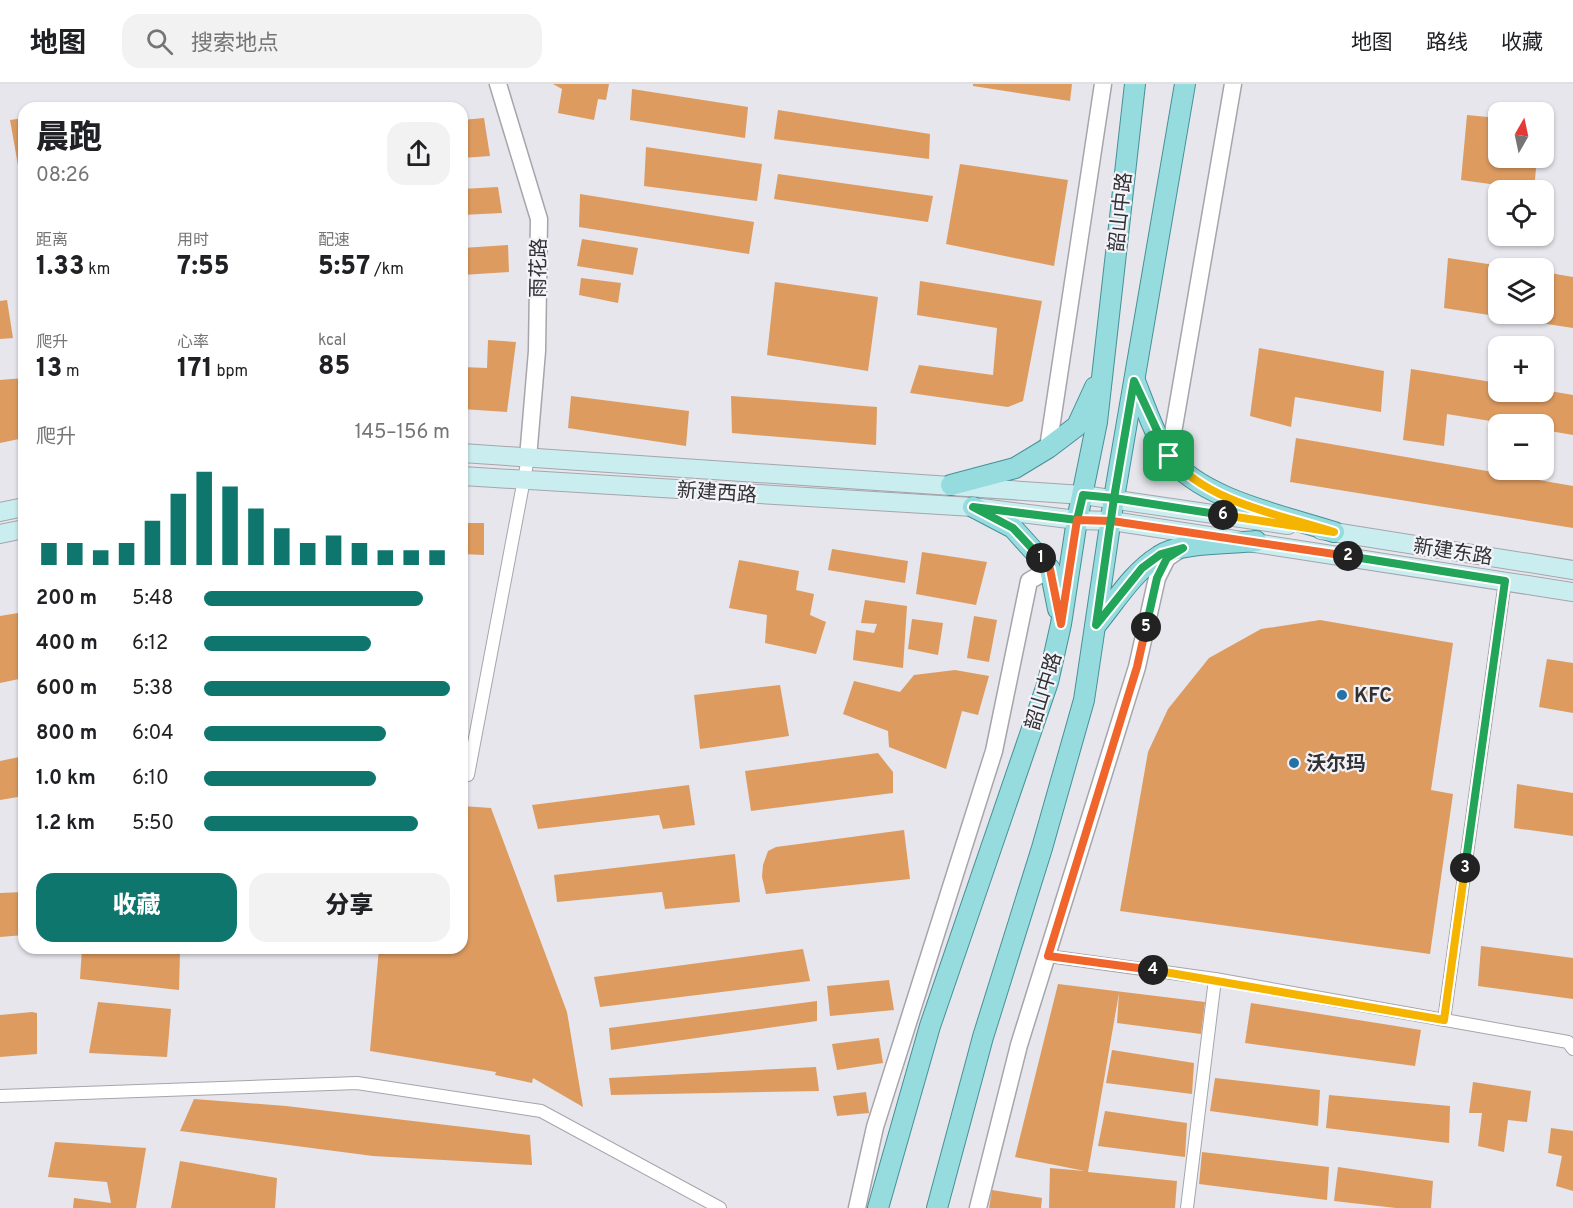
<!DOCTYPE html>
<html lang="zh">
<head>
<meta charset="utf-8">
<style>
  :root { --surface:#fff; --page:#f2f2f2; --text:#202124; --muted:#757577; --line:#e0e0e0; --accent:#0f766e }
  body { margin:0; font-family:Overpass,"Noto Sans SC",sans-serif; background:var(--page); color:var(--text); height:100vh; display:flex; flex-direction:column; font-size:22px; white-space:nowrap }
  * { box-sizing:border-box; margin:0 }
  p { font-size:20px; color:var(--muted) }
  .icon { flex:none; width:33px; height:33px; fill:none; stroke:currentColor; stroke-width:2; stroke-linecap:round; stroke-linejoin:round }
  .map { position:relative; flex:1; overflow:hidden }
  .drawer { position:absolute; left:18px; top:18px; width:450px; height:852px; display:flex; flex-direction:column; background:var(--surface); border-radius:18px; box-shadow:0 2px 4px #0004 }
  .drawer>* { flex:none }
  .needle { width:39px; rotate:9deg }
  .fabs { position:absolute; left:1488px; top:18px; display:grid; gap:12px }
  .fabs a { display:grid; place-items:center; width:66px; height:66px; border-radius:12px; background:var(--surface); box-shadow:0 2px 4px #0004; font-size:30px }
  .pin { position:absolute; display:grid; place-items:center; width:51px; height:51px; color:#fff; margin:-26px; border-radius:12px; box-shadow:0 3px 9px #0006 }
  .km { position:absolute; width:30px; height:30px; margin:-15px; border-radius:50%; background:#222; color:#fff; font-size:16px; line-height:30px; text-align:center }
  .round { display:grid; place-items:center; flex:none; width:63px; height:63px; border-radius:18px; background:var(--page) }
  .head { display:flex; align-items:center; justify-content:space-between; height:102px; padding:0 18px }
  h1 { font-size:33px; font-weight:800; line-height:45px }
  .stats { display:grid; grid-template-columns:repeat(3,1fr); gap:9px; height:102px; padding:6px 18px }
  .stats div { display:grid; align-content:center }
  .stats b { font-size:26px; font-weight:800 }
  .stats small { font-size:16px; font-weight:400 }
  .stats p { font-size:16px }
  .chart { height:168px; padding:12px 18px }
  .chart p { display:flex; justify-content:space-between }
  .chart svg { width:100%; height:108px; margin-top:6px; stroke:var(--accent); stroke-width:6 }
  .button { display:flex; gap:12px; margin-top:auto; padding:12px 18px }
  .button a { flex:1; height:69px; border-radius:18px; background:var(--accent); color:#fff; font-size:24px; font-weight:800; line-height:69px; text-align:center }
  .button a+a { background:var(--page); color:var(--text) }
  ul { padding:0 18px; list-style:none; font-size:20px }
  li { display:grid; grid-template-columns:96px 72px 1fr; align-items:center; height:45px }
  li i { height:15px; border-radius:8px; background:var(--accent) }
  header { display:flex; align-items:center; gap:36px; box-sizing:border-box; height:84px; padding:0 30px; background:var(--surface); border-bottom:2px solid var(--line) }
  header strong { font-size:28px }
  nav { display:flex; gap:33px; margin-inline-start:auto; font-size:21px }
  .search { width:420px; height:54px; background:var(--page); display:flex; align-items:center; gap:15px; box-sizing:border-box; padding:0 21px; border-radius:18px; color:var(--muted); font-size:22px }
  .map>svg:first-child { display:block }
</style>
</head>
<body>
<header>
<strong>地图</strong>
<div class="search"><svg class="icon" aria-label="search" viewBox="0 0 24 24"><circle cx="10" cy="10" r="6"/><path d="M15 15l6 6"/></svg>搜索地点</div>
<nav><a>地图</a><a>路线</a><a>收藏</a></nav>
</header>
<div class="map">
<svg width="1573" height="1124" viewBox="0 0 1573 1124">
  <rect width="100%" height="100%" fill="#e6e6ec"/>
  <g fill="#dd9b60">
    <polygon points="553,0 609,0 606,16 598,15 594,36 558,29 562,5"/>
    <polygon points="973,0 1072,0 1070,17 973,2"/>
    <polygon points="632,5 748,23 745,54 630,36"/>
    <polygon points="778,26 930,50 929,75 774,55"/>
    <polygon points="1467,31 1498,34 1498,74 1537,74 1534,106 1461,96"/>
    <polygon points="24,34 24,98 21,98 10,36"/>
    <polygon points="484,34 490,72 462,74 462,36"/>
    <polygon points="646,63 762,80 757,117 644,102"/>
    <polygon points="960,80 1068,96 1054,182 946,160"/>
    <polygon points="778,90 933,112 928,138 774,115"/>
    <polygon points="498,103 502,129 462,131 462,105"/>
    <polygon points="580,110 754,138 749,170 579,143"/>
    <polygon points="582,155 638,164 633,191 577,182"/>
    <polygon points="508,161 509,188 462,191 462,164"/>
    <polygon points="1448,174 1508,183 1498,184 1498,230 1544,230 1544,188 1573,193 1573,244 1444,224"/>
    <polygon points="581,194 621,199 618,219 579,211"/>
    <polygon points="920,197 1042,217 1023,317 1008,323 910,309 919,281 993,291 997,244 917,231"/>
    <polygon points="775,198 878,213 868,287 767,271"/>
    <polygon points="7,216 13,254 0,255 0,217"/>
    <polygon points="488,256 516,258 507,328 462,325 462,283 487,284"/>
    <polygon points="1259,264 1384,287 1381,328 1295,313 1291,343 1250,332"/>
    <polygon points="1411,285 1498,299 1498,308 1544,306 1573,311 1573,351 1544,346 1544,340 1509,340 1447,330 1444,362 1403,356"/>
    <polygon points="24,294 24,354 0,359 0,296"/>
    <polygon points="571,312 689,327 686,362 568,344"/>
    <polygon points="731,312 877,323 876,361 732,349"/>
    <polygon points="1296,354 1573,402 1573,444 1290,398"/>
    <polygon points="462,439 484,439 484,471 462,470"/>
    <polygon points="832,465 908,477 905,499 828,486"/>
    <polygon points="922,468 987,478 976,521 916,510"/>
    <polygon points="739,476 799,487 796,506 814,510 810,531 826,538 816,570 765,559 767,531 729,524"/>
    <polygon points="865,516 907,522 903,584 853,576 856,546 874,549 877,540 861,539"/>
    <polygon points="24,528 24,594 0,599 0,532"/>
    <polygon points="974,532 997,536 989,578 967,574"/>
    <polygon points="912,535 943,539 938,571 908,565"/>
    <polygon points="1320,536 1453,559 1431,706 1453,710 1430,870 1120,827 1148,668 1168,625 1209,574 1261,545"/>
    <polygon points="1547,575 1573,579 1573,629 1539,623"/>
    <polygon points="955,586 989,592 978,631 962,627 946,685 889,663 888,647 843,630 854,597 900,608 914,591"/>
    <polygon points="780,601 789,652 700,665 694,611"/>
    <polygon points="878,669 893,688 893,709 751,727 745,687"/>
    <polygon points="24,672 24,712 0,716 0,677"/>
    <polygon points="1517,700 1573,709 1573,752 1514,744"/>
    <polygon points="689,701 695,741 663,745 659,731 538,745 532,721"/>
    <polygon points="462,722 491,724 567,928 583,1023 533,994 532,999 495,991 496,988 370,967 379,864 462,864"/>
    <polygon points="904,746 910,795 766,810 762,793 763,781 768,767 776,763"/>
    <polygon points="735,770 740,818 665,825 662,808 557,818 554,791"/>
    <polygon points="24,808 24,851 0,853 0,809"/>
    <polygon points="1481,862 1573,874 1573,915 1478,902"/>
    <polygon points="82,864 141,864 180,868 179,906 80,895"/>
    <polygon points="803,865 810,897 600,923 594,893"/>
    <polygon points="889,896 894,926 830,932 827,902"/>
    <polygon points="1058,900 1205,918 1201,950 1117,939 1119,909 1088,1088 1177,1097 1175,1124 1049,1124 1050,1084 1085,1087 1015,1073"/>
    <polygon points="817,917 817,937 611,966 609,944"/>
    <polygon points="98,918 171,925 167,973 89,969"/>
    <polygon points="1251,919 1421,946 1415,982 1245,959"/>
    <polygon points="32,928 37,929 37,970 0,973 0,931"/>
    <polygon points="879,954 883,979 837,986 832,960"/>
    <polygon points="1112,966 1194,979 1192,1010 1106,999"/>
    <polygon points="816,983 819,1007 611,1011 609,994"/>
    <polygon points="1215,994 1320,1006 1318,1042 1210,1027"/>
    <polygon points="1473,998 1531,1007 1527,1038 1508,1036 1504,1068 1478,1062 1482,1029 1469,1029"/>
    <polygon points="866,1008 869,1029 837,1032 833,1012"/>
    <polygon points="1329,1011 1450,1022 1449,1059 1326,1044"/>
    <polygon points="194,1015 286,1022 530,1051 532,1081 373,1072 180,1047"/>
    <polygon points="1105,1027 1187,1039 1185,1073 1098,1062"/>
    <polygon points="1551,1044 1573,1047 1573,1107 1556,1102 1562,1072 1548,1069"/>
    <polygon points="55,1058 146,1064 136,1124 73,1124 74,1114 111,1119 107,1098 48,1093"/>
    <polygon points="1202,1068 1329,1083 1327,1116 1199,1100"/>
    <polygon points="180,1077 277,1094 275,1124 171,1124"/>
    <polygon points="1338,1083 1433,1097 1431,1124 1396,1124 1334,1117"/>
    <polygon points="992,1106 1042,1114 1041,1124 989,1124"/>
  </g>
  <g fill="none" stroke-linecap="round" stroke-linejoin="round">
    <defs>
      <g id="minor">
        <polyline points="462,690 468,691 528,374"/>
        <polyline points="1048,872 1215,895 1187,1124"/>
        <polyline points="1215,895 1568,958 1573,965"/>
        <polyline points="1444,936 1505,497"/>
        <polyline points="0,1012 357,999 541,1027 720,1124"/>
      </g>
      <g id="tertiary">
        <polyline points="498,0 539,135 537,267 528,374"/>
        <polyline points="1048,364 1103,0"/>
        <polyline points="1169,372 1233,0"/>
        <polyline points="857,1124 875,1043 994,667 1029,497 1050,485"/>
        <polyline points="978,1124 1019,961 1137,583 1157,494 1167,474 1179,466"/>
      </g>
      <g id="secondary">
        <polyline points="462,369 1083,411 1288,441"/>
        <polyline points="462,392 973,423 1077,436 1112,437 1573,508"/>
        <polyline points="0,428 24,423"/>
        <polyline points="1321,446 1573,486"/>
        <polyline points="0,450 24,445"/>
      </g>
      <g id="primary">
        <path d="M1135 297C1145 322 1154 350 1169 372 1199 415 1285 432 1334 448"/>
        <polyline points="951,401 1015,384 1048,364 1077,342 1095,303"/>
        <polyline points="973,423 1013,444 1050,485 1058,525"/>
        <path d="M1096 541C1115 518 1133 488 1159 472 1180 458 1230 460 1256 457"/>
        <polyline points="878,1124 930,942 1048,598 1061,540 1077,436 1097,338 1135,0"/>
        <polyline points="937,1124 983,953 1042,764 1084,616 1114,414 1185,0"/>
      </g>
    </defs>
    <use href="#minor" stroke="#a5a5ab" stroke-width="14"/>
    <use href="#tertiary" stroke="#a5a5ab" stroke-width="19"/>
    <use href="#secondary" stroke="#a5a5ab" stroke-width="20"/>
    <use href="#primary" stroke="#469195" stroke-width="22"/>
    <use href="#minor" stroke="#fff" stroke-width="12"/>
    <use href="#tertiary" stroke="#fff" stroke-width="16"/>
    <use href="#secondary" stroke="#caedef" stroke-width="18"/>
    <use href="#primary" stroke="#96dcdf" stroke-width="20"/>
  </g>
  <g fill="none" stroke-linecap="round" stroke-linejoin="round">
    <defs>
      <polyline id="split-1" points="1041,474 1013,444 973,423 1077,436 1083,411 1114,414 1134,297 1169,372"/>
      <polyline id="split-2" points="1041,474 1050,485 1061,540 1077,436 1112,437 1348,472"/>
      <polyline id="split-3" points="1348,472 1505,497 1465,784"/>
      <polyline id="split-4" points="1153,886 1444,936 1465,784"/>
      <polyline id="split-5" points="1146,543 1137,583 1048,872 1153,886"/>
      <polyline id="split-6" points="1146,543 1157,494 1167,474 1183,464 1161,470 1142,484 1096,541 1114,414 1223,431"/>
      <path id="split-7" d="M1169 372C1208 419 1278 430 1334 448L1223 431"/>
    </defs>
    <use href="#split-1" stroke="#fff" stroke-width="12"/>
    <use href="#split-2" stroke="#fff" stroke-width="12"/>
    <use href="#split-3" stroke="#fff" stroke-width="12"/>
    <use href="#split-4" stroke="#fff" stroke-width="12"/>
    <use href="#split-5" stroke="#fff" stroke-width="12"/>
    <use href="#split-6" stroke="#fff" stroke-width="12"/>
    <use href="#split-7" stroke="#fff" stroke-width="12"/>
    <use href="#split-1" stroke="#22a559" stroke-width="8"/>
    <use href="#split-2" stroke="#f0652b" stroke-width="8"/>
    <use href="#split-3" stroke="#22a559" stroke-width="8"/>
    <use href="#split-4" stroke="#f5b400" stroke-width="8"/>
    <use href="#split-5" stroke="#f0652b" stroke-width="8"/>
    <use href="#split-6" stroke="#22a559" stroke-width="8"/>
    <use href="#split-7" stroke="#f5b400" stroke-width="8"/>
  </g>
  <g fill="#2672a4" stroke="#f3f3f9" stroke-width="2">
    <circle cx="1342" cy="611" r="6"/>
    <circle cx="1294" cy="679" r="6"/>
  </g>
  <g text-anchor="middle" stroke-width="4.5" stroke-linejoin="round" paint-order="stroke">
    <g font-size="20" fill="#323234" stroke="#f3f3f9">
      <text transform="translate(1120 128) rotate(-84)" y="7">韶山中路</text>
      <text transform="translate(538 184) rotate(-89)" y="7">雨花路</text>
      <text transform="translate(717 408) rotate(4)" y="7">新建西路</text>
      <text transform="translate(1453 467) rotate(9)" y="7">新建东路</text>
      <text transform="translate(1043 607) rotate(-73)" y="7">韶山中路</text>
    </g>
    <g font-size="20" font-weight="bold" fill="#323234" stroke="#f3f3f9" text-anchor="start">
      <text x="1354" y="618">KFC</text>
      <text x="1306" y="686">沃尔玛</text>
    </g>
  </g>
</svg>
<div class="fabs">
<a><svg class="needle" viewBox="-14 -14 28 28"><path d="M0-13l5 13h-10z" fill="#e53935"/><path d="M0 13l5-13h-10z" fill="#757577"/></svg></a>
<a><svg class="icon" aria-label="locate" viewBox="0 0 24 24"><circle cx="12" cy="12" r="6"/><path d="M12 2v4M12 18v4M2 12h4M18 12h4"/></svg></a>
<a><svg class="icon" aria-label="layers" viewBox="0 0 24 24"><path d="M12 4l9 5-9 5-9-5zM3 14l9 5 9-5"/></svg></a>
<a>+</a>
<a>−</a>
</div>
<div class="pin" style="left:1169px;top:372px;background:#1e9e55"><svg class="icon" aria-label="arrive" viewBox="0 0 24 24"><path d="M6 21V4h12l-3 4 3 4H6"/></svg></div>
<b class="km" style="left:1041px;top:474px">1</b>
<b class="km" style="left:1348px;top:472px">2</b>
<b class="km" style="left:1465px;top:784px">3</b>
<b class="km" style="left:1153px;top:886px">4</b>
<b class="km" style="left:1146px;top:543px">5</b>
<b class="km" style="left:1223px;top:431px">6</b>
<section class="drawer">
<div class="head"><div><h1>晨跑</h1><p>08:26</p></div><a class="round"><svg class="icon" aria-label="share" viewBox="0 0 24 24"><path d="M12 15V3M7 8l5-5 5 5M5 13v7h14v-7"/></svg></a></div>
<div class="stats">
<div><p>距离</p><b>1.33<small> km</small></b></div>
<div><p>用时</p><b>7:55</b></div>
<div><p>配速</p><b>5:57<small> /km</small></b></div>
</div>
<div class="stats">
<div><p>爬升</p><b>13<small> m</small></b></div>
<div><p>心率</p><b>171<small> bpm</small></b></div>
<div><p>kcal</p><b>85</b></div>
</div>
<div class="chart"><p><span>爬升</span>145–156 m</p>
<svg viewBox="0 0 160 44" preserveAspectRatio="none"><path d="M5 44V35M15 44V35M25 44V38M35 44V35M45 44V26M55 44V15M65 44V6M75 44V12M85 44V21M95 44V29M105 44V35M115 44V32M125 44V35M135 44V38M145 44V38M155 44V38"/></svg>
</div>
<ul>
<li><b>200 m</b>5:48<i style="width:89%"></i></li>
<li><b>400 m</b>6:12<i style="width:68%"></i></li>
<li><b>600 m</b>5:38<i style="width:100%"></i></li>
<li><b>800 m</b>6:04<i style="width:74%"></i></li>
<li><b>1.0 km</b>6:10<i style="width:70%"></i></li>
<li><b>1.2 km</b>5:50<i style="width:87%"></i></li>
</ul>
<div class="button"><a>收藏</a><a>分享</a></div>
</section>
</div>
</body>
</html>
